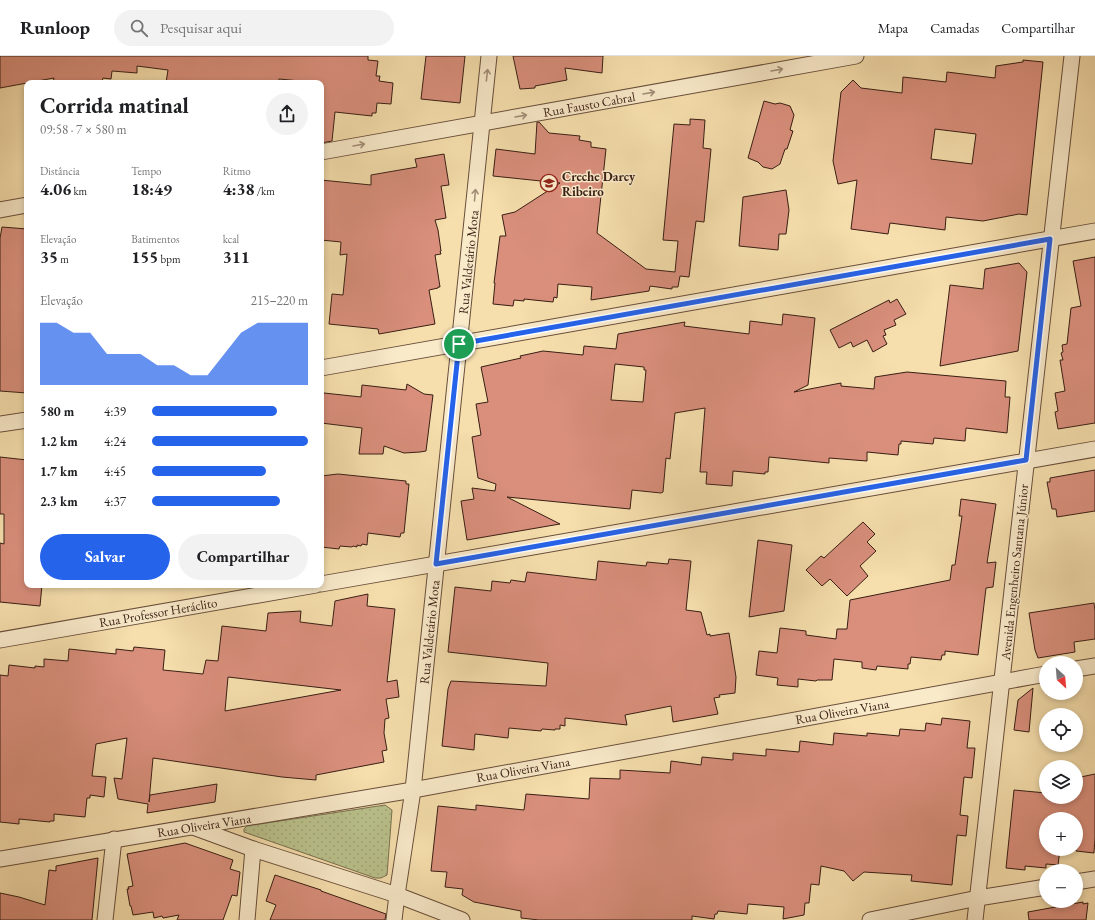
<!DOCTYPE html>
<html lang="pt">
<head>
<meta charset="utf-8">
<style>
  :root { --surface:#fff; --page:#f2f2f2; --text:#202124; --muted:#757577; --line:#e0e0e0; --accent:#2563eb }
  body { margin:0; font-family:"EB Garamond",serif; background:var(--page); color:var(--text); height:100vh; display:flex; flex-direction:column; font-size:15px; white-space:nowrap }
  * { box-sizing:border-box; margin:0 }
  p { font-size:13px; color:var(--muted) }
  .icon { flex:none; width:22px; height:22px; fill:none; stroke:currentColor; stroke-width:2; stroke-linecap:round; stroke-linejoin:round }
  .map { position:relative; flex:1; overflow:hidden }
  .panel { position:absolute; left:24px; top:24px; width:300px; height:508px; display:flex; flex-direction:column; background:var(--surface); border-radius:8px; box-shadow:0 2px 6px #0003 }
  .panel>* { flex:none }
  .needle { width:26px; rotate:154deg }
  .controls { position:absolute; left:1039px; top:600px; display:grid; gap:8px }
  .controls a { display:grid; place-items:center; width:44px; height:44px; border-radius:50%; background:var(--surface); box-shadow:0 2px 6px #0003; font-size:20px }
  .pin { position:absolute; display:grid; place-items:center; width:34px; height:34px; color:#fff; margin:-17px; border:2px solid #fff; border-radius:50%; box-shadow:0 1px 4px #0007 }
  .round { display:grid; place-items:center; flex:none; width:42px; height:42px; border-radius:21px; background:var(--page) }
  .head { display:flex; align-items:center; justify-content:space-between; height:68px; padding:0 16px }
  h1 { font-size:22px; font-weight:700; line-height:30px }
  .stats { display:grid; grid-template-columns:repeat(3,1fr); gap:6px; height:68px; padding:4px 16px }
  .stats div { display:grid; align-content:center }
  .stats b { font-size:17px; font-weight:700 }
  .stats small { font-size:11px; font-weight:400 }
  .stats p { font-size:11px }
  .chart { height:112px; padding:8px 16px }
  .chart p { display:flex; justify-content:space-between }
  .chart svg { width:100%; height:72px; margin-top:4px; fill:var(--accent); opacity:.7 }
  .button { display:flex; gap:8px; margin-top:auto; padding:8px 16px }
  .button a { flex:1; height:46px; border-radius:24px; background:var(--accent); color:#fff; font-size:16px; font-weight:700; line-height:46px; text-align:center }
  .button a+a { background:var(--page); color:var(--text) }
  ul { padding:0 16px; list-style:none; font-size:13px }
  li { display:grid; grid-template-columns:64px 48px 1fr; align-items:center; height:30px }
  li i { height:10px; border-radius:5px; background:var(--accent) }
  header { display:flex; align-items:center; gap:24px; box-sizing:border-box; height:56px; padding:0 20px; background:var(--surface); border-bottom:1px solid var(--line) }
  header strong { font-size:19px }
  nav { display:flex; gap:22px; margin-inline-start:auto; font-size:14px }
  .search { width:280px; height:36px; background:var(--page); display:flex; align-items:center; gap:10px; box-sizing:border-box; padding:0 14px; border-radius:22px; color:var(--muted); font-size:15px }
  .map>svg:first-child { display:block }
</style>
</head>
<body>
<header>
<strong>Runloop</strong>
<div class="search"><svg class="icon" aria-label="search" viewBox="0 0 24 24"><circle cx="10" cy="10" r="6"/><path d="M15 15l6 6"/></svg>Pesquisar aqui</div>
<nav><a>Mapa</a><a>Camadas</a><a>Compartilhar</a></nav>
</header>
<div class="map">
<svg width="1095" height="864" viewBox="0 0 1095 864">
  <defs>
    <pattern id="grass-dots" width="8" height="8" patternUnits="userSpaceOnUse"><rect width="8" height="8" fill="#bac28c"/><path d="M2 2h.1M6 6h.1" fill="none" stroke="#a1a678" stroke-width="1.8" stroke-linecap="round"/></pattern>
  </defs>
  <rect width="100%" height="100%" fill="#f6dfad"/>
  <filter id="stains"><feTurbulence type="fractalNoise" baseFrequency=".005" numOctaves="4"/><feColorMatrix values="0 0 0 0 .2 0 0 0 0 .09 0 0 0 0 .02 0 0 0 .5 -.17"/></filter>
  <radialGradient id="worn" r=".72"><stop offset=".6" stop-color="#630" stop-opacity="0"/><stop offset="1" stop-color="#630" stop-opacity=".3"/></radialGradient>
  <polygon fill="url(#grass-dots)" stroke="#7a7050" points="385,749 392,754 387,819 381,822 375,822 244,776 244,773 247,770"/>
  <g fill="#d98f7c" stroke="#391e14" fill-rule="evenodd">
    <polygon points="0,0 368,0 368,4 378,5 376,20 380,20 379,25 393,27 391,48 377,47 376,57 372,57 372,60 335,56 332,85 321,87 321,27 279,23 278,27 166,27 168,14 137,10 137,17 112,15 111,23 103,22 102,25 90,27 53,27 54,22 0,32"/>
    <polygon points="426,0 465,0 460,47 421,43"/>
    <polygon points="513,0 603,0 602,17 565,12 567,24 535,30 535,32 520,33"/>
    <path d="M1023 4 1043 6 1027 159 1019 158 983 165 946 161 945 174 890 167 888 178 851 173 857 124 838 128 833 105 841 36 853 24 861 32 902 37 903 21 946 26 947 16 995 22 996 10 1023 6ZM935 73 976 78 972 108 931 103Z"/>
    <polygon points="764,45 775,48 780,47 790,50 794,59 790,74 793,75 787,93 785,93 780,108 772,113 763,111 758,106 748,102"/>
    <polygon points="690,63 705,64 703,92 711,93 704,166 696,165 689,221 680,220 678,231 672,231 672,233 650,230 649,235 591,244 592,231 558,228 557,242 554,241 553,246 524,243 524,245 514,244 513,250 493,248 495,227 494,227 500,180 506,180 502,159 515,156 560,127 493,120 496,93 535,98 537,66 539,66 549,77 580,80 579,84 591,86 591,91 606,93 597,177 646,213 675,216 678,185 663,184 674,68 690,69"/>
    <polygon points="444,98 449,129 441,130 446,162 435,164 438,174 441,195 440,195 441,198 435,199 440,231 438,231 438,232 429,234 435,268 379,278 378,273 329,268 332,238 343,239 347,198 340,199 341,186 321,184 321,124 371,129 371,119 417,111 415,103"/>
    <polygon points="786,134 789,154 786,178 779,178 778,194 739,190 743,141"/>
    <polygon points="2,171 27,173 27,337 0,335 0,182"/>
    <polygon points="1095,201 1095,367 1058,373 1055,356 1058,355 1055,337 1065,335 1060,304 1063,304 1061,297 1063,296 1062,289 1067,288 1071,252 1081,250 1073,205"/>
    <polygon points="1019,207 1027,216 1018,295 940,310 950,229 983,233 985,213"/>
    <polygon points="897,243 906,258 894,264 896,269 884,274 886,279 883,280 887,288 873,296 867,284 853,291 851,286 839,292 830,274 889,244 890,247"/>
    <path d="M783 258 815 262 808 329 794 336 841 327V330L874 333 875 321 907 316 1006 325 1005 341H1010L1007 377 966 372 965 385 934 382 933 388 901 385V388H899L898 399 867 396V405L829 402V407L769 401 768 416H765V418L733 415 732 430 706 428 707 416H700L705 352 675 357 670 403 666 402 663 436 661 437 632 434 630 453 507 441 560 468 467 484 461 445 474 443 472 432 495 435 496 428 478 422 472 381 481 379 476 348 488 346 481 311 521 302 520 300 543 295 583 299 584 290 616 293 618 278 685 266 684 270 749 278 750 265 782 269ZM615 308 644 311V314H646L643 346 611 344Z"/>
    <polygon points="407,328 424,338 433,339 426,395 420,396 404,397 384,390 383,398 359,398 362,372 321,367 321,338 324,338 324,337 361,341 362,329 406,334"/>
    <polygon points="0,401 27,404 27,529 42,529 40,550 0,546 0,487 4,488 4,458 0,458"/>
    <polygon points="1095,414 1095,455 1057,461 1056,453 1052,453 1047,426 1050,426 1050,422"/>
    <polygon points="338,418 406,425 406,428 409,428 404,477 401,477 400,481 368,477 367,489 362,488 361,490 357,489 357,491 353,490 352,491 340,490 339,493 321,491 321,420"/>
    <polygon points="961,443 996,448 987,507 996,506 993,531 986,532 978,599 945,595 945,599 942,599 941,604 911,601 910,608 908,608 908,613 877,610 876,614 862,612 862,606 834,603 832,624 817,624 816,625 798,623 798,631 777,629 778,622 756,619 759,595 777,597 780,572 806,575 806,579 836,583 837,573 847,573 850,544 950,524 952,509 955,509 962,460 959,460"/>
    <polygon points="863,466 875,478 867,486 876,495 860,510 868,520 847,540 830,523 822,530 806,514 821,500 824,502"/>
    <polygon points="758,484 792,489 791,497 784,555 749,561"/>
    <polygon points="669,503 691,505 686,554 701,556 707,579 710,578 710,580 729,577 736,621 735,637 719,639 720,641 714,642 718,658 673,666 671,650 625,659 627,669 565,662 565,670 560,669 560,673 555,673 555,674 542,673 541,675 509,672 508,682 475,678 474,694 442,690 448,633 451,625 546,630 548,607 448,596 455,531 491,535 492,525 510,527 511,524 525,526 527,516 596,524 598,505 646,510 647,506 668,508"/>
    <path d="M368 538 367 550 395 553 387 626 397 624 399 641 386 643 389 662 385 663 384 677 387 694 382 695 384 706 316 719V724L282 721 153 702 149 746 150 739 217 728 215 746 147 757 148 748 118 743 114 722 122 723 127 682 96 688 92 720 106 721 104 741 90 739V742H87L85 761 54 758V765H50V766L19 763V768L0 766V619L8 620 9 609 35 612V610L44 611V603L68 605 69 593 116 598V593L133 595 134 591 165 594 163 614 203 618 206 604 218 605 222 570 266 575 268 557 301 555 300 566 332 570 335 545ZM228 621 341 634 225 655Z"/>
    <polygon points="1094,547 1095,555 1095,583 1074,586 1075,596 1038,602 1035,594 1029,557"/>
    <polygon points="1033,632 1029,676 1014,674 1018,644"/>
    <polygon points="942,662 970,665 967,692 975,692 972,722 964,721 960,759 968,760 966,780 957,779 952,829 911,825 912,819 864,816 853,825 844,815 821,810 819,829 811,828 809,847 805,847 804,859 783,863 784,851 748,848 747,858 718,855 717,858 715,858 714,863 692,860 692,864 539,864 521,862 521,855 474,846 462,839 463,833 445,831 447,816 431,815 438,750 476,754 476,749 524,754 526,738 589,743 590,722 620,723 620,714 670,717 671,705 701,709 702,701 733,704 733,697 766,700 766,693 799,696 800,685 833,689 834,677 867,680 867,677 899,680 900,673 925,675 926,667 941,669"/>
    <polygon points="1095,718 1095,782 1094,797 1076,795 1076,763 1046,763 1046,793 1060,793 1058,809 1046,808 1046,812 1025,810 1025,814 1006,812 1014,734 1046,737 1046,741 1076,741 1076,722"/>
    <polygon points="185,787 233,804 230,813 240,816 237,840 232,839 223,864 177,864 179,859 163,862 162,860 154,862 153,856 133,859 131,850 130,850 127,833 129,833 128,831 133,830 127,798"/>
    <polygon points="98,802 92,864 0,864 0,837 19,841 45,849 49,814 56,815 56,810"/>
    <polygon points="275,819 321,834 321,835 386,858 385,864 270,864 276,849 266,845"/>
    <polygon points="1083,846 1083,848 1088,847 1086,864 1029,864 1028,856"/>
  </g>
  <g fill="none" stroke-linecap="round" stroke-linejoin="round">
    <defs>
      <g id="street">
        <polyline points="321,96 856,0"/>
        <polyline points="0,154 27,149"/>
        <polyline points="321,312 1095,175"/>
        <polyline points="0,368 27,364"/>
        <polyline points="321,528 1095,393"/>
        <polyline points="0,584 316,529"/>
        <polyline points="1076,613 1095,610"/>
        <polyline points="193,771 253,793 397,839 462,864"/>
        <polyline points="0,803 413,734 1046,618"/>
        <polyline points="1076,826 1095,823"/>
        <polyline points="105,864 114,783"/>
        <polyline points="247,864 253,793"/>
        <polyline points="394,864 397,839 413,734 489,0"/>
        <polyline points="870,864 978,842 1046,831"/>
        <polyline points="975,864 1072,0"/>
      </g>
    </defs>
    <use href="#street" stroke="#684e3a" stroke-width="17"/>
    <use href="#street" stroke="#f9eaca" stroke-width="15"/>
  </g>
  <defs><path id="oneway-shaft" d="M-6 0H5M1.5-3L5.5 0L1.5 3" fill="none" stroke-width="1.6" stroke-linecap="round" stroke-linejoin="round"/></defs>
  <g stroke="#a38e78">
    <use href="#oneway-shaft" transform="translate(777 14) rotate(-10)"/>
    <use href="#oneway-shaft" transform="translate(487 19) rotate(-84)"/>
    <use href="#oneway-shaft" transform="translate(649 37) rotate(-10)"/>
    <use href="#oneway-shaft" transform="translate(521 60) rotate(-10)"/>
    <use href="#oneway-shaft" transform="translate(359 89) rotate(-10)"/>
    <use href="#oneway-shaft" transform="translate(475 139) rotate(-85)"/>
  </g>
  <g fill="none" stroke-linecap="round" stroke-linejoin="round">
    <defs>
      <polygon id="route" points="1050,183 1026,404 436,508 459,288"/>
    </defs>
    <use href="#route" stroke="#fff" stroke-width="8"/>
    <use href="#route" stroke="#2563eb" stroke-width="5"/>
  </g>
  <defs>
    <symbol id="school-ring" viewBox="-11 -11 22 22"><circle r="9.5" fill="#f9eaca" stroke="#8f2418" stroke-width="1.5"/><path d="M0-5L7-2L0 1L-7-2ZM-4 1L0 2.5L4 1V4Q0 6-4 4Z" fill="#8f2418"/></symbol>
  </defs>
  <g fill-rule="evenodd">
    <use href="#school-ring" x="539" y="117" width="20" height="20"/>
  </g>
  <g text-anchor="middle" stroke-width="3" stroke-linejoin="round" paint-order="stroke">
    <g font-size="13" fill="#391e14" stroke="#f9eaca">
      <text transform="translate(589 48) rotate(-10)" y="5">Rua Fausto Cabral</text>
      <text transform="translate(468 206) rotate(-84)" y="5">Rua Valdetário Mota</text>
      <text transform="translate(1014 516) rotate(-84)" y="5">Avenida Engenheiro Santana Júnior</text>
      <text transform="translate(158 556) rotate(-10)" y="5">Rua Professor Heráclito</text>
      <text transform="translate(429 576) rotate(-84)" y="5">Rua Valdetário Mota</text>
      <text transform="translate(842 655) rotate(-10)" y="5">Rua Oliveira Viana</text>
      <text transform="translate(523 713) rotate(-10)" y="5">Rua Oliveira Viana</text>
      <text transform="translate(204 769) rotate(-9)" y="5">Rua Oliveira Viana</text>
    </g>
    <g font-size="13" font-weight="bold" fill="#391e14" stroke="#f9eaca" text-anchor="start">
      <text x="562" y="125">Creche Darcy<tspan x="562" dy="15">Ribeiro</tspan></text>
    </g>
  </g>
  <rect width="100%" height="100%" filter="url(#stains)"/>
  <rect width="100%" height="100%" fill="url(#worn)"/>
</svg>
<div class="controls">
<a><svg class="needle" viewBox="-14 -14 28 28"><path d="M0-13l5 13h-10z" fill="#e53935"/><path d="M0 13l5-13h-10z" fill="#757577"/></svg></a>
<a><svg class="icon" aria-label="locate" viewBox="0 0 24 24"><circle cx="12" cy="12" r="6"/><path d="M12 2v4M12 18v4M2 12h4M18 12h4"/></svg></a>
<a><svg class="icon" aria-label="layers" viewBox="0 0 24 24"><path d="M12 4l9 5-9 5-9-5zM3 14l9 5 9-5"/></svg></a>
<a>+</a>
<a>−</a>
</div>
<div class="pin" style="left:459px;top:288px;background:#1e9e55"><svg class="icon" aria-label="arrive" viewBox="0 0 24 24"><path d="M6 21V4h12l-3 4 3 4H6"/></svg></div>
<section class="panel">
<div class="head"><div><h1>Corrida matinal</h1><p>09:58 · 7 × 580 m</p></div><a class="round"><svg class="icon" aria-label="share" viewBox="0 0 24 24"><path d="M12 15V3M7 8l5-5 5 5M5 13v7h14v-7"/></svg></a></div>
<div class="stats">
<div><p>Distância</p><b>4.06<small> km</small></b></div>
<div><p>Tempo</p><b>18:49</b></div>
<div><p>Ritmo</p><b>4:38<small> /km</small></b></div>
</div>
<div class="stats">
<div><p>Elevação</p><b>35<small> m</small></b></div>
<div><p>Batimentos</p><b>155<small> bpm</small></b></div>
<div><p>kcal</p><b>311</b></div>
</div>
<div class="chart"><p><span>Elevação</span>215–220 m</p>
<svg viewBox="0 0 160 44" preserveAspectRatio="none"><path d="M0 44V6L10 6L20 12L30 12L40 25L50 25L60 25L70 32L80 32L90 38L100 38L110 25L120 12L130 6L140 6L150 6L160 6V44z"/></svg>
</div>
<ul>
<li><b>580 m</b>4:39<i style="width:80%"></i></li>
<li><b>1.2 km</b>4:24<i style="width:100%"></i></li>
<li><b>1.7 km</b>4:45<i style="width:73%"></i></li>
<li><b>2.3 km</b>4:37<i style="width:82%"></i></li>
</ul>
<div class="button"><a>Salvar</a><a>Compartilhar</a></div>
</section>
</div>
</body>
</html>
